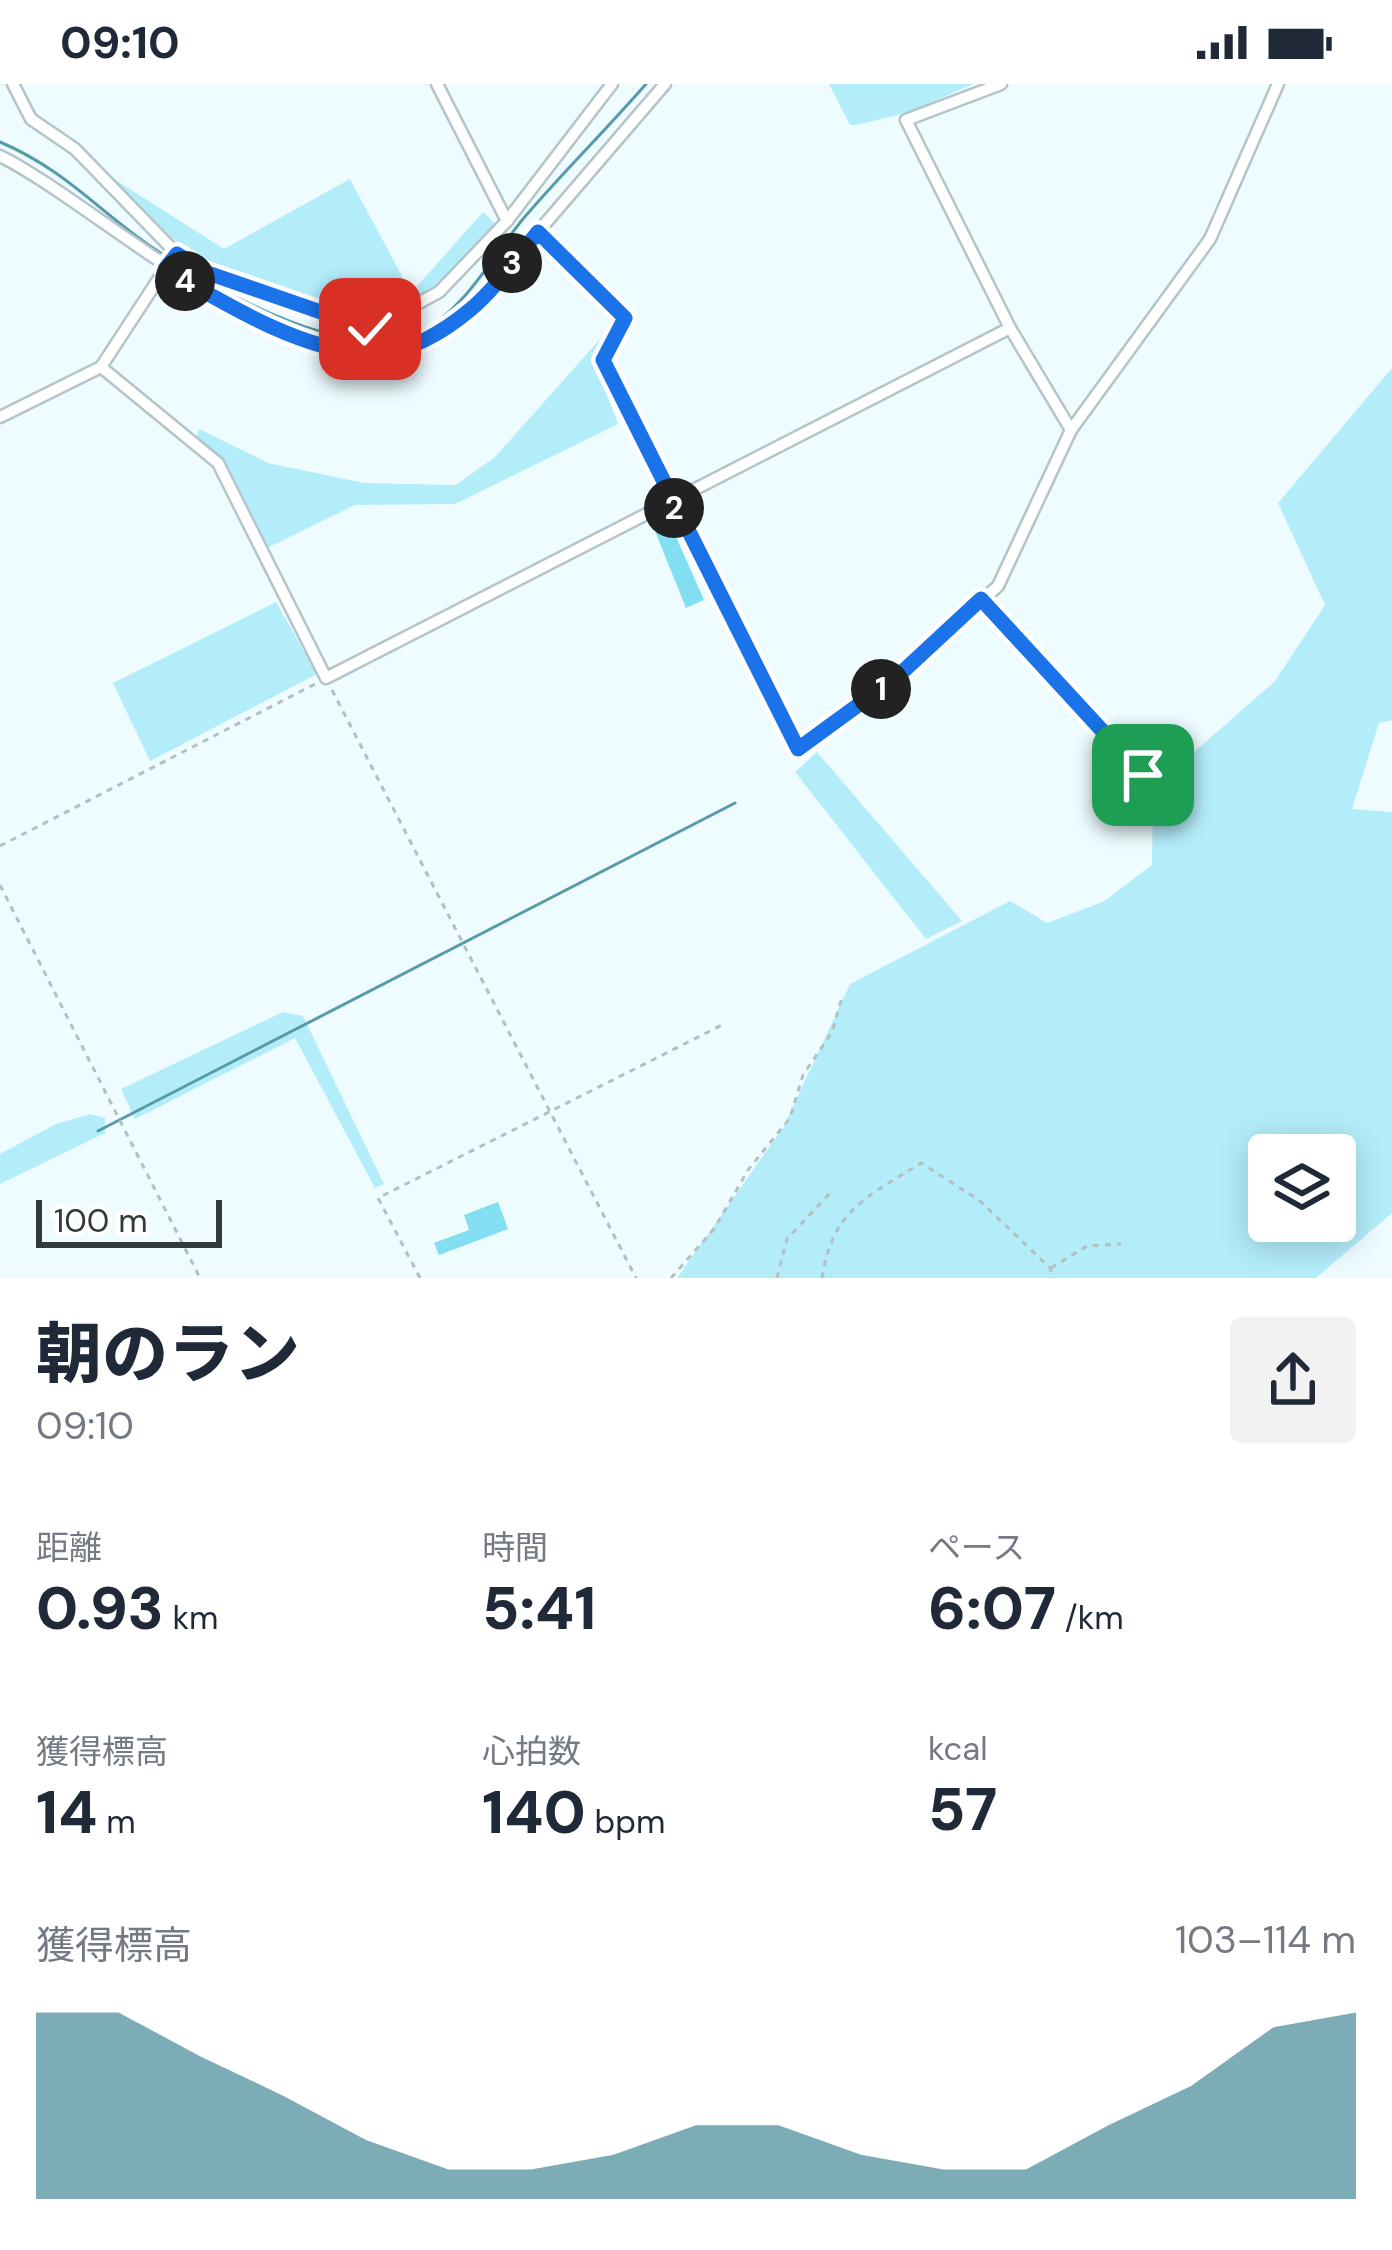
<!DOCTYPE html>
<html lang="ja">
<head>
<meta charset="utf-8">
<style>
  :root { --surface:#fff; --page:#f2f2f3; --text:#1f2937; --muted:#747a83; --accent:#468a98 }
  body { margin:0; font-family:"DM Sans","Noto Sans JP",sans-serif; background:var(--page); color:var(--text); height:100vh; display:flex; flex-direction:column; font-size:45px; white-space:nowrap }
  * { box-sizing:border-box; margin:0 }
  p { font-size:39px; color:var(--muted) }
  .icon { flex:none; width:66px; height:66px; fill:none; stroke:currentColor; stroke-width:2; stroke-linecap:round; stroke-linejoin:round }
  .map { position:relative; height:1194px; overflow:hidden }
  .details { display:flex; flex-direction:column; background:var(--surface); flex:1 }
  .details>* { flex:none }
  .tools { position:absolute; left:1248px; top:1050px; display:grid; gap:24px }
  .tools a { display:grid; place-items:center; width:108px; height:108px; border-radius:12px; background:var(--surface); box-shadow:0 6px 30px #0003; font-size:60px }
  .scale { position:absolute; left:36px; bottom:30px; width:186px; box-sizing:border-box; padding-left:12px; border:6px solid #333a3b; border-top:0; font-size:33px; line-height:42px; white-space:nowrap; color:#333a3b; -webkit-text-stroke:9px #fff; paint-order:stroke }
  .pin { position:absolute; display:grid; place-items:center; width:102px; height:102px; color:#fff; margin:-51px; border-radius:24px; box-shadow:0 6px 18px #0006 }
  .km { position:absolute; width:60px; height:60px; margin:-30px; border-radius:50%; background:#222; color:#fff; font-size:33px; line-height:60px; text-align:center }
  .round { display:grid; place-items:center; flex:none; width:126px; height:126px; border-radius:12px; background:var(--page) }
  .headline { display:flex; align-items:center; justify-content:space-between; height:204px; padding:0 36px }
  h1 { font-size:66px; font-weight:800; line-height:90px }
  .figures { display:grid; grid-template-columns:repeat(3,1fr); gap:18px; height:204px; padding:12px 36px }
  .figures div { display:grid; align-content:center }
  .figures b { font-size:60px; font-weight:800 }
  .figures small { font-size:33px; font-weight:400 }
  .figures p { font-size:33px }
  .chart { height:336px; padding:24px 36px }
  .chart p { display:flex; justify-content:space-between }
  .chart svg { width:100%; height:216px; margin-top:12px; fill:var(--accent); opacity:.7 }
  .status { display:flex; justify-content:space-between; align-items:center; height:84px; padding:0 60px; background:var(--surface); direction:ltr }
  .status svg { height:33px; fill:currentColor }
  .map>svg:first-child { display:block }
</style>
</head>
<body>
<div class="status"><b>09:10</b><svg viewBox="0 0 49 12"><path d="M0 12V9h3v3zM5 12V6h3v6zM10 12V3h3v9zM15 12V0h3v12zM26 1h20v11H26zM47 4h2v5h-2z"/></svg></div>
<div class="map">
<svg width="1392" height="1194" viewBox="0 0 1392 1194">
  <rect width="100%" height="100%" fill="#eefcff"/>
  <g fill="#b3edfa" fill-rule="evenodd">
    <polygon points="829,0 973,0 910,28 856,41 850,41"/>
    <polygon points="103,88 224,165 350,95 411,209 483,128 495,140 437,201 374,240 260,204 184,165"/>
    <polygon points="617,236 594,276 618,340 455,420 355,421 267,464 222,374 196,354 199,345 268,379 364,399 456,401 495,373"/>
    <path d="M1392 284V636L1379 639 1352 725 1392 728V1129L1316 1194H677L784 1042 850 900 1010 817 1047 839 1103 818 1152 781 1153 704 1275 597 1325 521 1278 419ZM1269 1071H1335V1137H1269Z"/>
    <polygon points="276,518 317,590 150,677 113,599"/>
    <polygon points="817,668 962,837 926,855 795,688"/>
    <polygon points="283,928 303,932 384,1100 375,1104 295,954 135,1035 121,1005"/>
    <polygon points="90,1030 105,1034 105,1049 0,1100 0,1070 56,1040"/>
  </g>
  <g fill="none" stroke-linecap="round" stroke-linejoin="round">
    <g stroke="#589ba8" stroke-width="3">
      <path d="M0 58C66 86 99 128 156 166 219 207 342 280 418 248 463 230 493 171 523 135 562 89 606 46 646 0"/>
      <polyline points="98,1047 735,719"/>
    </g>
  </g>
  <g fill="#82def1">
    <polygon points="668,435 704,516 686,524 653,442"/>
    <polygon points="498,1118 508,1145 439,1171 434,1159 469,1146 464,1131"/>
  </g>
  <g fill="none" stroke-linecap="round" stroke-linejoin="round">
    <defs>
      <g id="minor">
        <polyline points="13,0 31,35 75,65 177,170 205,188 371,245 439,208 507,137 437,0"/>
        <polyline points="1001,0 906,36 1010,244 1071,346"/>
        <path d="M0 72C103 123 304 319 425 256 473 231 504 188 538 148L625 234 603 276 798 665 898 592 998 502 1071 346 1210 155 1278 0"/>
        <polyline points="507,137 612,0"/>
        <polyline points="538,148 665,0"/>
        <polyline points="101,283 218,379 326,594 1010,244"/>
        <polyline points="0,333 101,283 167,182"/>
      </g>
    </defs>
    <use href="#minor" stroke="#b4c4c8" stroke-width="15"/>
    <g stroke="#b3bfc1" stroke-width="3" stroke-dasharray="6 6" stroke-linecap="butt">
      <polyline points="991,525 1143,691"/>
      <polyline points="332,606 636,1194"/>
      <polyline points="0,762 319,598"/>
      <polyline points="0,801 200,1194"/>
      <polyline points="1051,1184 1087,1162 1121,1160"/>
      <polyline points="420,1194 378,1114 726,939"/>
      <polyline points="671,1194 714,1145 748,1086 790,1034 803,991 832,948 842,913"/>
      <polyline points="777,1194 787,1155 830,1109"/>
      <path d="M822 1194C832 1126 867 1113 921 1079L979 1116 1050 1184 1053 1194"/>
    </g>
    <use href="#minor" stroke="#fff" stroke-width="10"/>
  </g>
  <g fill="none" stroke-linecap="round" stroke-linejoin="round">
    <defs>
      <path id="route" d="M370 245 205 188 177 170 165 185C224 219 300 267 371 270 406 271 445 247 471 225 496 204 517 173 538 148L625 234 603 276 798 665 898 592 981 515 1143 691"/>
    </defs>
    <use href="#route" stroke="#fff" stroke-width="24"/>
    <use href="#route" stroke="#1a73e8" stroke-width="15"/>
  </g>
</svg>
<div class="tools">
<a><svg class="icon" aria-label="layers" viewBox="0 0 24 24"><path d="M12 4l9 5-9 5-9-5zM3 14l9 5 9-5"/></svg></a>
</div>
<div class="scale">100 m</div>
<div class="pin" style="left:1143px;top:691px;background:#1e9e55"><svg class="icon" aria-label="arrive" viewBox="0 0 24 24"><path d="M6 21V4h12l-3 4 3 4H6"/></svg></div>
<div class="pin" style="left:370px;top:245px;background:#d93025"><svg class="icon" aria-label="check" viewBox="0 0 24 24"><path d="M5 12l5 5 9-10"/></svg></div>
<b class="km" style="left:881px;top:605px">1</b>
<b class="km" style="left:674px;top:424px">2</b>
<b class="km" style="left:512px;top:179px">3</b>
<b class="km" style="left:185px;top:197px">4</b>
</div>
<section class="details">
<div class="headline"><div><h1>朝のラン</h1><p>09:10</p></div><a class="round"><svg class="icon" aria-label="share" viewBox="0 0 24 24"><path d="M12 15V3M7 8l5-5 5 5M5 13v7h14v-7"/></svg></a></div>
<div class="figures">
<div><p>距離</p><b>0.93<small> km</small></b></div>
<div><p>時間</p><b>5:41</b></div>
<div><p>ペース</p><b>6:07<small> /km</small></b></div>
</div>
<div class="figures">
<div><p>獲得標高</p><b>14<small> m</small></b></div>
<div><p>心拍数</p><b>140<small> bpm</small></b></div>
<div><p>kcal</p><b>57</b></div>
</div>
<div class="chart"><p><span>獲得標高</span>103–114 m</p>
<svg viewBox="0 0 160 44" preserveAspectRatio="none"><path d="M0 44V6L10 6L20 15L30 23L40 32L50 38L60 38L70 35L80 29L90 29L100 35L110 38L120 38L130 29L140 21L150 9L160 6V44z"/></svg>
</div>
</section>
</body>
</html>
